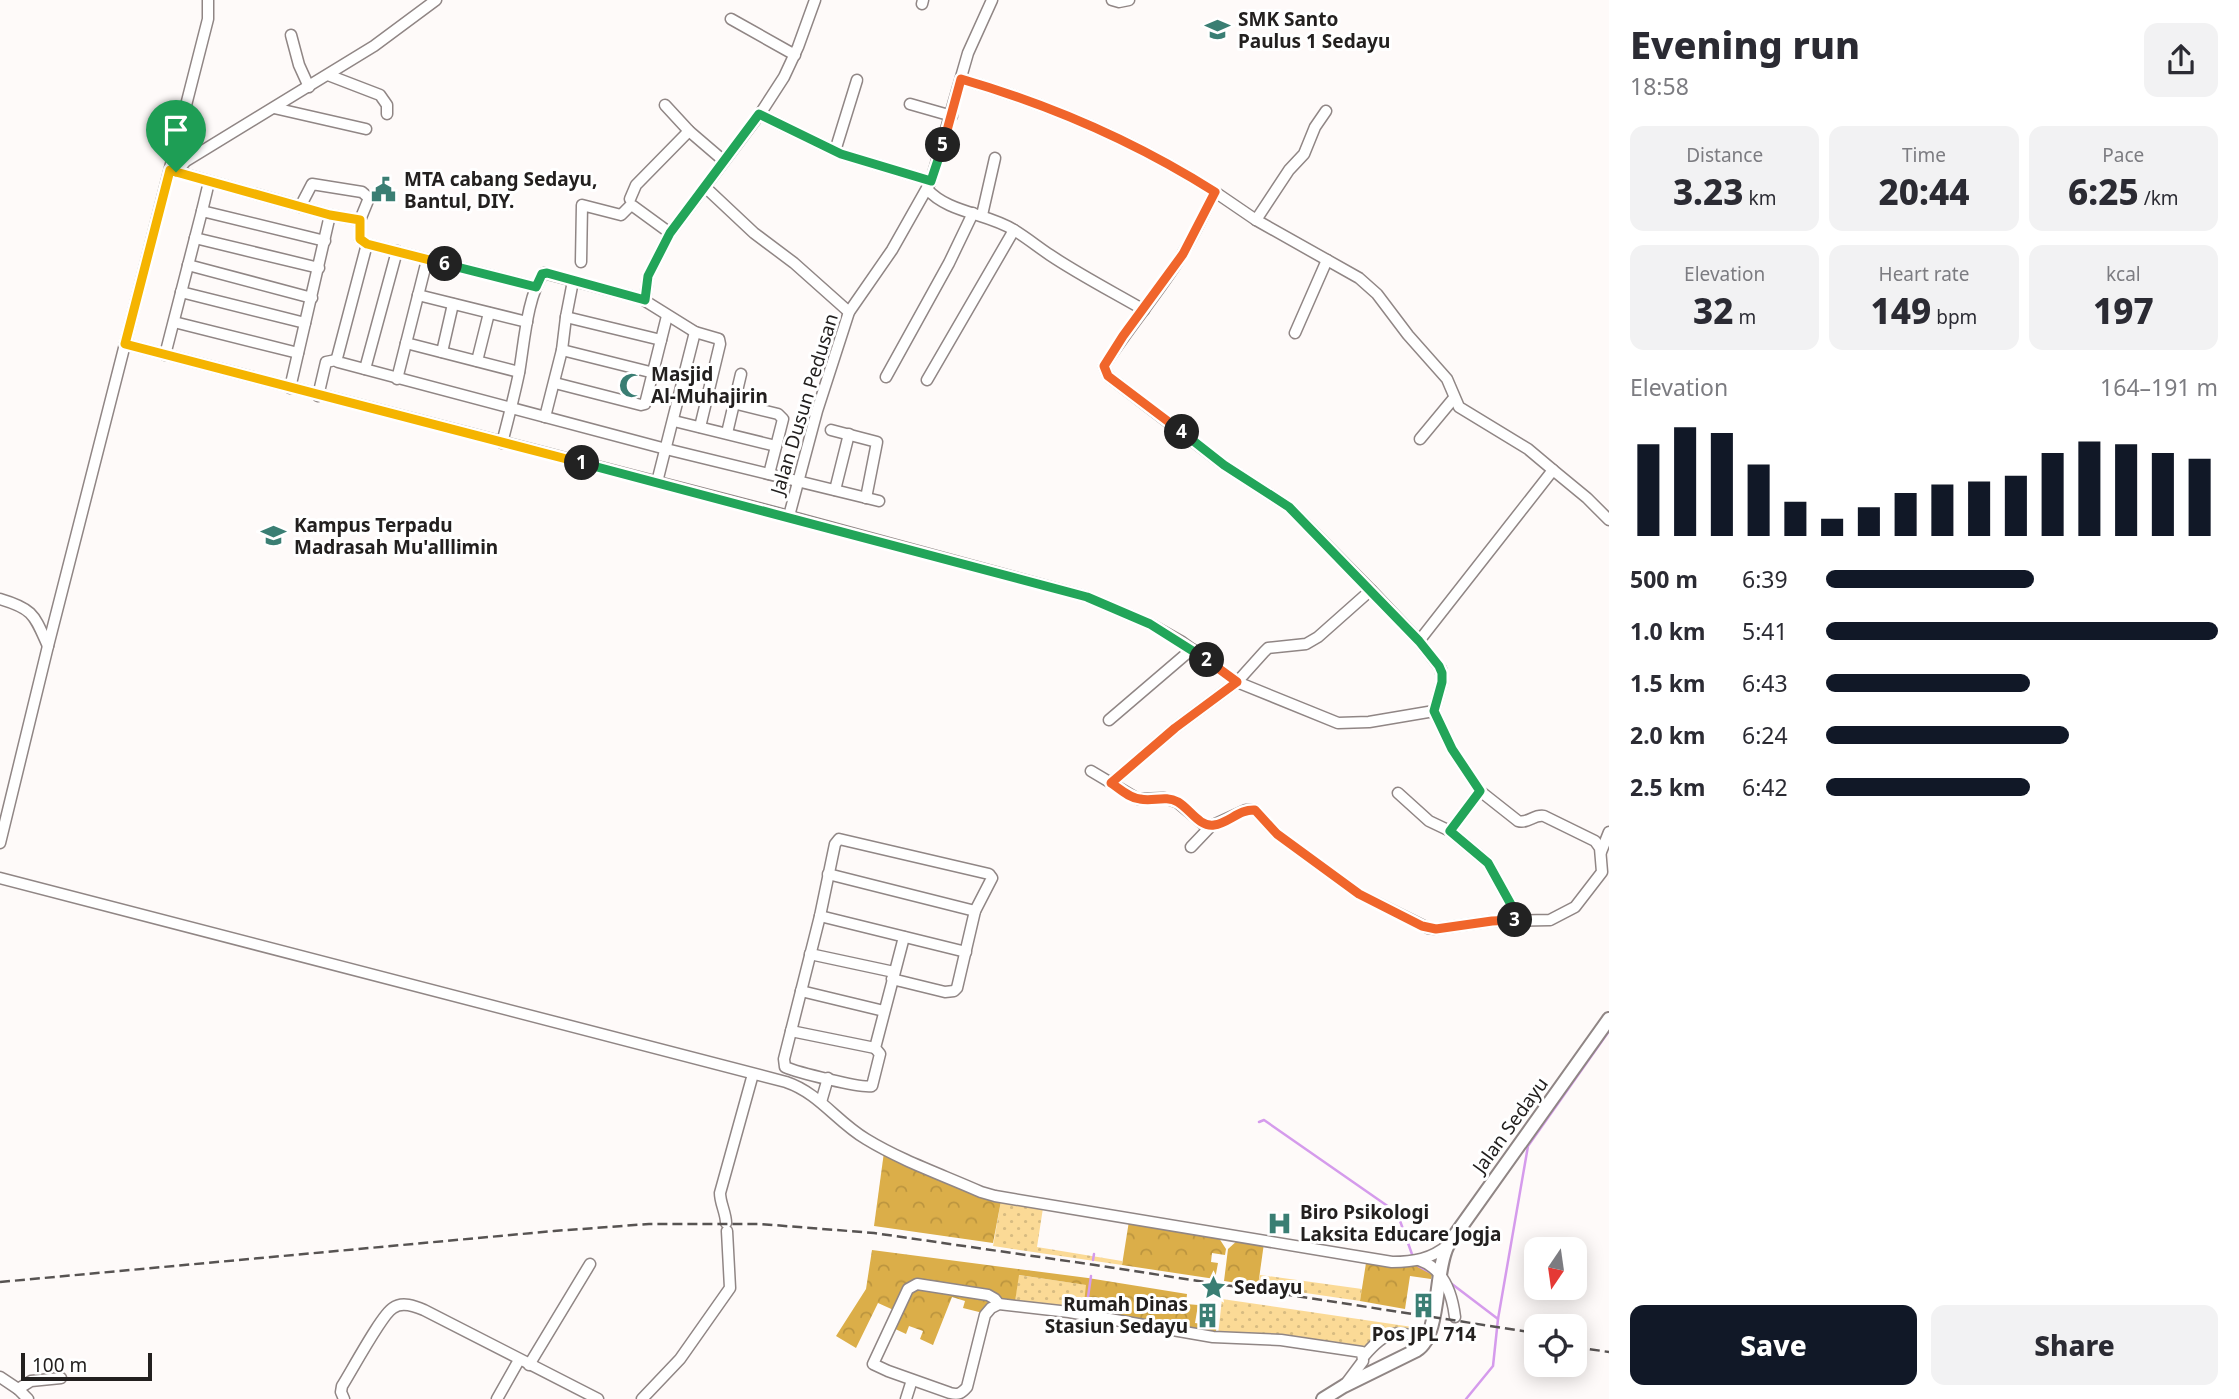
<!DOCTYPE html>
<html lang="en">
<head>
<meta charset="utf-8">
<style>
  :root { --surface:#fff; --page:#f2f2f3; --text:#2b2b33; --muted:#7c7c81; --accent:#111827 }
  body { margin:0; font-family:"Noto Sans",sans-serif; background:var(--page); color:var(--text); height:100vh; display:flex; flex-direction:column; font-size:26px; white-space:nowrap }
  * { box-sizing:border-box; margin:0 }
  p { font-size:23px; color:var(--muted) }
  .icon { flex:none; width:38px; height:38px; fill:none; stroke:currentColor; stroke-width:2; stroke-linecap:round; stroke-linejoin:round }
  .map { position:relative; flex:1; overflow:hidden }
  .drawer { display:flex; flex-direction:column; background:var(--surface); width:630px }
  .drawer>* { flex:none }
  .needle { width:46px; rotate:193deg }
  .buttons { position:absolute; left:1524px; top:1237px; display:grid; gap:14px }
  .buttons a { display:grid; place-items:center; width:63px; height:63px; border-radius:14px; background:var(--surface); box-shadow:0 4px 18px #0003; font-size:35px }
  .scale { position:absolute; left:21px; bottom:18px; width:131px; box-sizing:border-box; padding-left:7px; border:4px solid #23201f; border-top:0; font-size:19px; line-height:24px; white-space:nowrap; color:#23201f; -webkit-text-stroke:5px #fff; paint-order:stroke }
  .pin { position:absolute; display:grid; place-items:center; width:60px; height:60px; color:#fff; margin:-72px -30px; border-radius:50% 50% 50% 0; rotate:-45deg; box-shadow:0 0 7px #0007 }
  .pin .icon { rotate:45deg }
  .km { position:absolute; width:35px; height:35px; margin:-18px; border-radius:50%; background:#222; color:#fff; font-size:19px; line-height:35px; text-align:center }
  .round { display:grid; place-items:center; flex:none; width:74px; height:74px; border-radius:14px; background:var(--page) }
  .headline { display:flex; align-items:center; justify-content:space-between; height:119px; padding:0 21px }
  h1 { font-size:38px; font-weight:800; line-height:52px }
  .figures { display:grid; grid-template-columns:repeat(3,1fr); gap:10px; height:119px; padding:7px 21px }
  .figures div { display:grid; align-content:center; border-radius:14px; background:var(--page); text-align:center }
  .figures b { font-size:35px; font-weight:800 }
  .figures small { font-size:19px; font-weight:400 }
  .figures p { font-size:19px }
  .chart { height:196px; padding:14px 21px }
  .chart p { display:flex; justify-content:space-between }
  .chart svg { width:100%; height:126px; margin-top:7px; stroke:var(--accent); stroke-width:6 }
  .action { display:flex; gap:14px; margin-top:auto; padding:14px 21px }
  .action a { flex:1; height:80px; border-radius:14px; background:var(--accent); color:#fff; font-size:28px; font-weight:800; line-height:80px; text-align:center }
  .action a+a { background:var(--page); color:var(--text) }
  ul { padding:0 21px; list-style:none; font-size:23px }
  li { display:grid; grid-template-columns:112px 84px 1fr; align-items:center; height:52px }
  li i { height:18px; border-radius:9px; background:var(--accent) }
  main { display:flex; flex:1; min-height:0 }
  .map>svg:first-child { display:block }
</style>
</head>
<body>
<main>
<div class="map">
<svg width="1609" height="1399" viewBox="0 0 1609 1399">
  <defs>
    <pattern id="grass-dots" width="8" height="8" patternUnits="userSpaceOnUse" patternTransform="scale(1.75)"><rect width="8" height="8" fill="#fbda96"/><path d="M2 2h.1M6 6h.1" fill="none" stroke="#d7bb81" stroke-width="1.8" stroke-linecap="round"/></pattern>
    <pattern id="forest-crowns" width="20" height="18" patternUnits="userSpaceOnUse" patternTransform="scale(1.75)"><rect width="20" height="18" fill="#dbae49"/><path d="M2 6a3 3 0 1 1 6 0M12 15a3 3 0 1 1 6 0" fill="none" stroke="#bc953f"/></pattern>
  </defs>
  <rect width="100%" height="100%" fill="#fefaf9"/>
  <g fill="url(#grass-dots)">
    <polygon points="1001,1201 1043,1208 1037,1247 1122,1261 1122,1265 993,1246"/>
    <polygon points="1018,1275 1087,1285 1083,1312 1015,1302"/>
    <polygon points="1260,1275 1362,1289 1360,1301 1258,1286"/>
    <polygon points="1222,1299 1426,1329 1424,1335 1396,1330 1385,1331 1362,1350 1218,1335"/>
  </g>
  <g fill="url(#forest-crowns)">
    <polygon points="884,1152 1001,1201 993,1243 874,1226"/>
    <polygon points="1129,1221 1217,1235 1226,1249 1225,1255 1212,1253 1211,1262 1218,1263 1215,1279 1122,1265"/>
    <polygon points="1239,1239 1264,1243 1258,1286 1224,1281 1228,1249"/>
    <polygon points="872,1250 1088,1278 1187,1294 1186,1304 1198,1305 1195,1323 1217,1326 1215,1335 1083,1312 1086,1285 1019,1275 1015,1302 983,1313 963,1308 965,1301 952,1297 933,1345 920,1339 923,1331 909,1326 906,1334 891,1327 898,1312 878,1303 856,1348 836,1336 866,1289"/>
    <polygon points="1366,1263 1396,1268 1420,1264 1433,1272 1431,1279 1410,1276 1405,1309 1360,1301"/>
  </g>
  <g fill="none" stroke-linecap="round" stroke-linejoin="round">
    <g stroke="#d59bec" stroke-width="2.5">
      <polyline points="1259,1122 1264,1120 1389,1207 1399,1218 1413,1257"/>
      <polyline points="1093,1260 1094,1254"/>
      <polyline points="1418,1266 1435,1275"/>
      <polyline points="1448,1281 1498,1319"/>
      <polyline points="1086,1311 1091,1276"/>
      <polyline points="1466,1399 1493,1366 1498,1319 1528,1146 1609,1031"/>
    </g>
    <defs>
      <g id="street">
        <polyline points="1112,0 1119,2 1129,0"/>
        <polyline points="922,4 923,0"/>
        <polyline points="731,19 795,55"/>
        <polyline points="291,35 299,65 309,87"/>
        <polyline points="328,75 380,95 387,105 387,114"/>
        <path d="M961 79C1051 105 1136 142 1215 192"/>
        <polyline points="910,104 952,116"/>
        <polyline points="665,105 689,131 724,161"/>
        <polyline points="274,108 366,129"/>
        <path d="M1326 111 1315 127 1304 154 1289 170 1256 220 1215 192C1204 213 1194 235 1182 255 1158 294 1128 328 1104 366L1108 376 1224 465 1289 507 1371 590 1419 641 1441 669 1442 682 1434 711"/>
        <polyline points="759,114 841,154 931,181"/>
        <polyline points="835,151 857,80"/>
        <polyline points="170,170 330,215 360,220 360,239 367,244 536,287"/>
        <polyline points="176,172 186,161 374,46 436,0"/>
        <polyline points="705,187 754,233 794,263 849,312"/>
        <path d="M927 189C948 213 987 213 1014 230 1027 238 1038 247 1050 255 1080 275 1113 292 1144 310"/>
        <polyline points="630,199 636,185 689,131"/>
        <polyline points="300,207 312,184 362,192 369,198 360,220"/>
        <polyline points="202,211 209,182"/>
        <polyline points="982,215 995,158"/>
        <polyline points="1256,220 1359,278 1377,294 1408,335 1447,379 1459,407 1528,449 1553,470"/>
        <polyline points="195,238 319,268"/>
        <polyline points="367,244 337,358 338,362 666,449 879,501"/>
        <polyline points="581,262 582,205 621,215 630,206 633,206 670,233"/>
        <polyline points="188,265 312,298"/>
        <polyline points="181,292 305,323"/>
        <polyline points="418,295 527,322"/>
        <polyline points="645,300 648,276 670,233 762,111 784,77 798,47 815,0"/>
        <polyline points="566,317 661,340"/>
        <polyline points="174,322 298,353"/>
        <polyline points="1295,333 1327,260"/>
        <polyline points="406,343 519,372"/>
        <path d="M125 344 789 516 1087 597 1150 624 1182 642 1237 682 1338 723 1369 722 1434 711 1452 749 1480 791 1518 821C1528 824 1534 814 1544 816L1595 841 1600 848 1602 872 1575 907 1550 920 1492 921 1436 929 1428 928 1359 894 1277 834 1255 810H1246L1211 826 1202 823 1177 802 1164 798 1138 799 1091 771"/>
        <polyline points="562,350 654,373"/>
        <polyline points="442,352 453,304"/>
        <polyline points="165,355 202,211 325,241"/>
        <polyline points="477,361 489,313"/>
        <polyline points="365,369 397,251"/>
        <polyline points="886,377 949,263 973,213"/>
        <polyline points="397,379 427,260"/>
        <polyline points="927,380 1014,230"/>
        <polyline points="555,383 641,405 645,404 667,316"/>
        <polyline points="290,388 330,215"/>
        <polyline points="318,396 326,362 336,360"/>
        <polyline points="733,403 778,414 783,419 769,474"/>
        <polyline points="545,417 562,350 566,317 573,281"/>
        <polyline points="674,421 776,446"/>
        <polyline points="831,430 877,442 866,498"/>
        <polyline points="727,433 741,374"/>
        <polyline points="1420,439 1454,398"/>
        <path d="M502 443C508 420 514 397 519 373 524 345 527 295 544 273L642 299 695 332 719 339 720 344 700 427"/>
        <polyline points="657,482 695,332"/>
        <polyline points="835,490 849,434"/>
        <polyline points="789,516 817,411 849,312 892,250 931,181 968,53 992,0"/>
        <path d="M0 599C34 609 34 615 48 646"/>
        <polyline points="1419,641 1553,470 1587,498 1609,520"/>
        <polyline points="1109,720 1192,649"/>
        <polyline points="1111,783 1175,728 1237,682 1264,652 1268,648 1306,644 1318,637 1371,590"/>
        <polyline points="1398,793 1429,821 1450,831 1488,863 1519,919"/>
        <polyline points="1450,831 1480,791"/>
        <polyline points="0,843 48,646 208,19 208,0"/>
        <polyline points="1191,847 1211,826"/>
        <polyline points="1601,852 1609,832"/>
        <polyline points="828,874 975,911"/>
        <path d="M0 878 786 1082C819 1093 837 1122 866 1139 902 1161 943 1175 981 1192L995 1196 1392 1262C1414 1262 1431 1259 1448 1245"/>
        <polyline points="820,916 966,952"/>
        <polyline points="810,954 894,972"/>
        <path d="M892 979 945 992 954 991 957 988 975 911 992 878 989 874 839 839 835 844 820 916 784 1059 785 1067C796 1072 863 1089 872 1086L880 1054 875 1048 904 937"/>
        <polyline points="801,991 884,1011"/>
        <polyline points="791,1031 875,1048"/>
        <polyline points="821,1102 828,1078"/>
        <path d="M726 1223C726 1213 720 1203 720 1193L753 1074"/>
        <path d="M1419 1260C1443 1268 1452 1293 1455 1317"/>
        <path d="M999 1304 991 1308 985 1315 967 1387C961 1394 958 1395 950 1393L888 1371 873 1364 908 1289 917 1284 988 1295 995 1299 999 1304 1069 1312 1213 1337 1281 1340 1362 1352 1363 1361 1345 1385"/>
        <path d="M1364 1356C1387 1329 1395 1330 1428 1340"/>
        <polyline points="529,1365 590,1264"/>
        <polyline points="0,1377 18,1389 28,1399"/>
        <polyline points="18,1389 31,1381 61,1378"/>
        <path d="M344 1399 341 1392 342 1386C351 1372 382 1314 393 1308 402 1301 415 1306 424 1310L598 1399"/>
        <polyline points="497,1399 519,1360"/>
        <polyline points="642,1399 680,1359 730,1288 727,1231"/>
        <polyline points="906,1399 912,1380"/>
      </g>
      <path id="secondary" d="M1323 1399 1344 1386 1417 1350C1441 1335 1434 1271 1448 1245L1609 1019"/>
    </defs>
    <use href="#street" stroke="#908685" stroke-width="13"/>
    <use href="#secondary" stroke="#908685" stroke-width="16"/>
    <use href="#street" stroke="#fff" stroke-width="10"/>
    <use href="#secondary" stroke="#fff" stroke-width="12"/>
    <g stroke="#575352" stroke-width="2.5" stroke-dasharray="10 5" stroke-linecap="butt">
      <polyline points="0,1282 554,1231 649,1224 760,1224 874,1233 1095,1265 1536,1333"/>
      <polyline points="1575,1347 1609,1352"/>
    </g>
  </g>
  <g fill="none" stroke-linecap="round" stroke-linejoin="round">
    <defs>
      <polyline id="split-1" points="176,172 170,170 125,344 582,463"/>
      <polyline id="split-2" points="582,463 1087,597 1150,624 1207,660"/>
      <path id="split-3" d="M1207 660 1237 682 1175 728 1111 783C1120 789 1129 798 1140 799 1153 802 1165 795 1178 802 1190 809 1199 827 1214 825 1229 823 1239 809 1255 810L1277 834 1359 894 1422 926 1436 929 1492 921 1515 920"/>
      <polyline id="split-4" points="1182,432 1224,465 1289,507 1419,641 1439,666 1442,673 1442,682 1434,711 1452,749 1480,791 1450,831 1488,863 1519,919 1515,920"/>
      <path id="split-5" d="M943 145 961 79C1051 105 1136 142 1215 192L1183 254 1123 336 1104 366 1108 376 1182 432"/>
      <polyline id="split-6" points="445,264 536,287 542,274 547,273 645,300 648,276 670,233 759,114 841,154 931,181 943,145"/>
      <polyline id="split-7" points="176,172 330,215 360,220 360,239 367,244 445,264"/>
    </defs>
    <use href="#split-1" stroke="#fff" stroke-width="14"/>
    <use href="#split-2" stroke="#fff" stroke-width="14"/>
    <use href="#split-3" stroke="#fff" stroke-width="14"/>
    <use href="#split-4" stroke="#fff" stroke-width="14"/>
    <use href="#split-5" stroke="#fff" stroke-width="14"/>
    <use href="#split-6" stroke="#fff" stroke-width="14"/>
    <use href="#split-7" stroke="#fff" stroke-width="14"/>
    <use href="#split-1" stroke="#f5b400" stroke-width="9"/>
    <use href="#split-2" stroke="#22a559" stroke-width="9"/>
    <use href="#split-3" stroke="#f0652b" stroke-width="9"/>
    <use href="#split-4" stroke="#22a559" stroke-width="9"/>
    <use href="#split-5" stroke="#f0652b" stroke-width="9"/>
    <use href="#split-6" stroke="#22a559" stroke-width="9"/>
    <use href="#split-7" stroke="#f5b400" stroke-width="9"/>
  </g>
  <defs>
    <symbol id="school-bare" viewBox="-9 -9 18 18"><path d="M0-5L7-2L0 1L-7-2ZM-4 1L0 2.5L4 1V4Q0 6-4 4Z" fill="#3a7e73" stroke="#fff" stroke-width="2.5" paint-order="stroke"/></symbol>
    <symbol id="civic-bare" viewBox="-9 -9 18 18"><path d="M-.6-6.5H3V-4.5H.6V-3L4-1V1h2V6H-6V1h2V-1L-.6-3ZM-1.2 2.5V6h2.4V2.5Z" fill="#3a7e73" stroke="#fff" stroke-width="2.5" paint-order="stroke"/></symbol>
    <symbol id="mosque-bare" viewBox="-9 -9 18 18"><path d="M3.5-4.9A6 6 0 1 0 3.5 4.9A5 5 0 1 1 3.5-4.9Z" fill="#3a7e73" stroke="#fff" stroke-width="2.5" paint-order="stroke"/></symbol>
    <symbol id="hospital-bare" viewBox="-9 -9 18 18"><path d="M-5-5h3v3.5h4V-5h3V5h-3V1.5h-4V5h-3Z" fill="#3a7e73" stroke="#fff" stroke-width="2.5" paint-order="stroke"/></symbol>
    <symbol id="sight-bare" viewBox="-9 -9 18 18"><path d="M0-6L1.8-2.2L6-1.7L2.9 1.2L3.7 5.4L0 3.3L-3.7 5.4L-2.9 1.2L-6-1.7L-1.8-2.2Z" fill="#3a7e73" stroke="#fff" stroke-width="2.5" paint-order="stroke"/></symbol>
    <symbol id="building-bare" viewBox="-9 -9 18 18"><path d="M-4-6H4V6H1V3H-1V6H-4ZM-2.5-4.3h1.7v1.8h-1.7ZM.8-4.3h1.7v1.8H.8ZM-2.5-1h1.7V.8h-1.7ZM.8-1h1.7V.8H.8Z" fill="#3a7e73" stroke="#fff" stroke-width="2.5" paint-order="stroke"/></symbol>
  </defs>
  <g fill-rule="evenodd">
    <use href="#school-bare" x="1200" y="12" width="35" height="35"/>
    <use href="#civic-bare" x="366" y="172" width="35" height="35"/>
    <use href="#mosque-bare" x="614" y="368" width="35" height="35"/>
    <use href="#school-bare" x="256" y="518" width="35" height="35"/>
    <use href="#hospital-bare" x="1262" y="1206" width="35" height="35"/>
    <use href="#sight-bare" x="1196" y="1270" width="35" height="35"/>
    <use href="#building-bare" x="1406" y="1288" width="35" height="35"/>
    <use href="#building-bare" x="1190" y="1298" width="35" height="35"/>
  </g>
  <g text-anchor="middle" stroke-width="6" stroke-linejoin="round" paint-order="stroke">
    <g font-size="19" font-weight="bold" fill="#23201f" stroke="#fff" text-anchor="start">
      <text x="1238" y="26">SMK Santo<tspan x="1238" dy="22">Paulus 1 Sedayu</tspan></text>
      <text x="404" y="186">MTA cabang Sedayu,<tspan x="404" dy="22">Bantul, DIY.</tspan></text>
      <text x="651" y="381">Masjid<tspan x="651" dy="22">Al-Muhajirin</tspan></text>
      <text x="294" y="532">Kampus Terpadu<tspan x="294" dy="22">Madrasah Mu'alllimin</tspan></text>
      <text x="1300" y="1219">Biro Psikologi<tspan x="1300" dy="22">Laksita Educare Jogja</tspan></text>
      <text x="1234" y="1294">Sedayu</text>
      <text x="1188" y="1311" text-anchor="end">Rumah Dinas<tspan x="1188" dy="22">Stasiun Sedayu</tspan></text>
      <text x="1424" y="1341" text-anchor="middle">Pos JPL 714</text>
    </g>
    <g font-size="19" fill="#23201f" stroke="#fff">
      <text transform="translate(804 404) rotate(-73)" y="7">Jalan Dusun Pedusan</text>
      <text transform="translate(1510 1125) rotate(-54)" y="7">Jalan Sedayu</text>
    </g>
  </g>
</svg>
<div class="buttons">
<a><svg class="needle" viewBox="-14 -14 28 28"><path d="M0-13l5 13h-10z" fill="#e53935"/><path d="M0 13l5-13h-10z" fill="#7c7c81"/></svg></a>
<a><svg class="icon" aria-label="locate" viewBox="0 0 24 24"><circle cx="12" cy="12" r="6"/><path d="M12 2v4M12 18v4M2 12h4M18 12h4"/></svg></a>
</div>
<div class="scale">100 m</div>
<div class="pin" style="left:176px;top:172px;background:#1e9e55"><svg class="icon" aria-label="arrive" viewBox="0 0 24 24"><path d="M6 21V4h12l-3 4 3 4H6"/></svg></div>
<b class="km" style="left:582px;top:463px">1</b>
<b class="km" style="left:1207px;top:660px">2</b>
<b class="km" style="left:1515px;top:920px">3</b>
<b class="km" style="left:1182px;top:432px">4</b>
<b class="km" style="left:943px;top:145px">5</b>
<b class="km" style="left:445px;top:264px">6</b>
</div>
<section class="drawer">
<div class="headline"><div><h1>Evening run</h1><p>18:58</p></div><a class="round"><svg class="icon" aria-label="share" viewBox="0 0 24 24"><path d="M12 15V3M7 8l5-5 5 5M5 13v7h14v-7"/></svg></a></div>
<div class="figures">
<div><p>Distance</p><b>3.23<small> km</small></b></div>
<div><p>Time</p><b>20:44</b></div>
<div><p>Pace</p><b>6:25<small> /km</small></b></div>
</div>
<div class="figures">
<div><p>Elevation</p><b>32<small> m</small></b></div>
<div><p>Heart rate</p><b>149<small> bpm</small></b></div>
<div><p>kcal</p><b>197</b></div>
</div>
<div class="chart"><p><span>Elevation</span>164–191 m</p>
<svg viewBox="0 0 160 44" preserveAspectRatio="none"><path d="M5 44V12M15 44V6M25 44V8M35 44V19M45 44V32M55 44V38M65 44V34M75 44V29M85 44V26M95 44V25M105 44V23M115 44V15M125 44V11M135 44V12M145 44V15M155 44V17"/></svg>
</div>
<ul>
<li><b>500 m</b>6:39<i style="width:53%"></i></li>
<li><b>1.0 km</b>5:41<i style="width:100%"></i></li>
<li><b>1.5 km</b>6:43<i style="width:52%"></i></li>
<li><b>2.0 km</b>6:24<i style="width:62%"></i></li>
<li><b>2.5 km</b>6:42<i style="width:52%"></i></li>
</ul>
<div class="action"><a>Save</a><a>Share</a></div>
</section>
</main>
</body>
</html>
